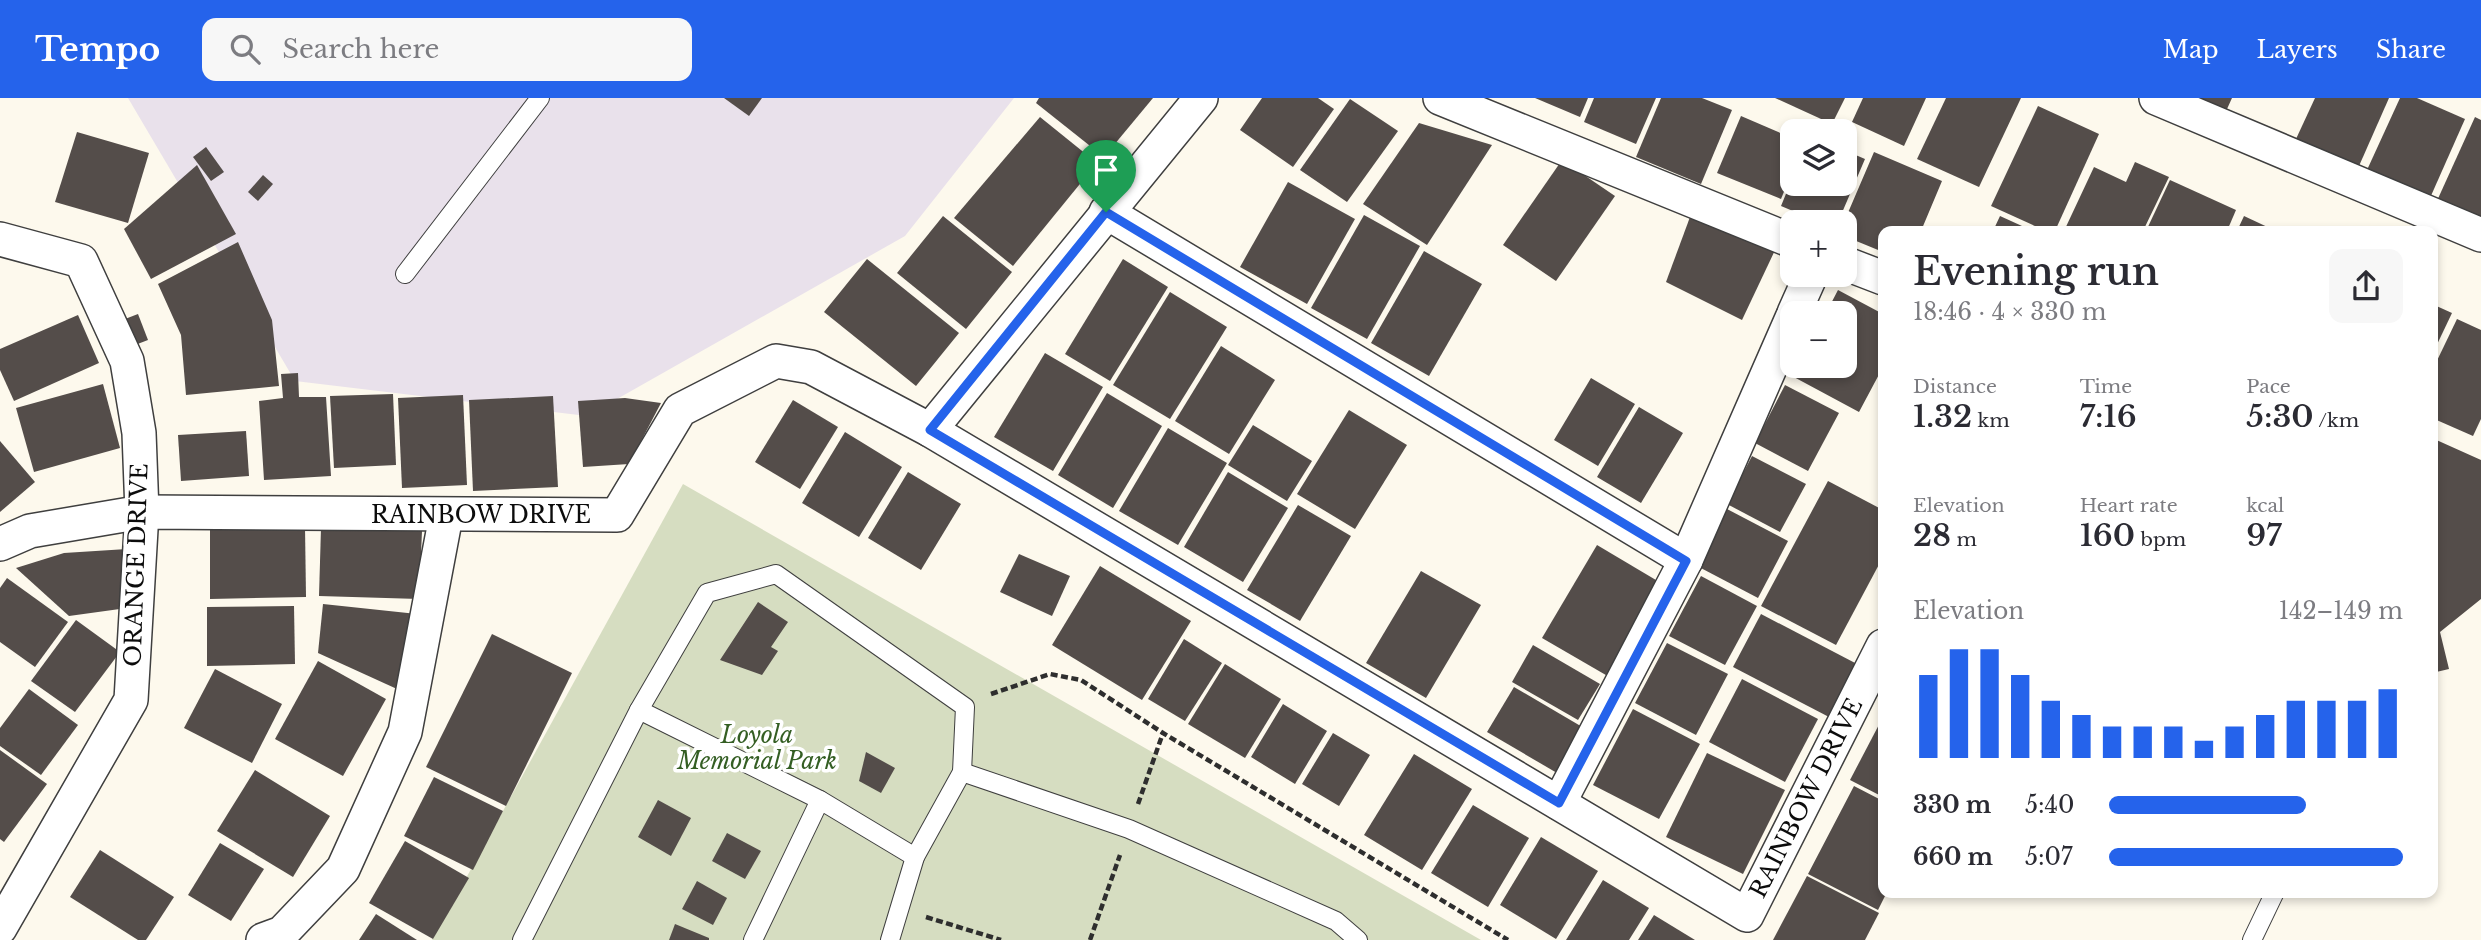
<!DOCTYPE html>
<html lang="en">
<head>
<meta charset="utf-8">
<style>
  :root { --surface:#fff; --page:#f7f7f7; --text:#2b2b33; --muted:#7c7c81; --accent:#2563eb }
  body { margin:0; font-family:"Libre Baskerville",serif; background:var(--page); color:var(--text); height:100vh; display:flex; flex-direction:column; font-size:26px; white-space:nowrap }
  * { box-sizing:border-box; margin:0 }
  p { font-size:23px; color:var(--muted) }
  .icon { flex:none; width:38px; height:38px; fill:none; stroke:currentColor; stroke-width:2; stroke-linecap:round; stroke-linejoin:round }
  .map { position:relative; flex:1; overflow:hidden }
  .details { position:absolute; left:1878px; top:128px; width:560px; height:672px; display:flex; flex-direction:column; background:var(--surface); border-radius:14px; box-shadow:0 4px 10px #0003 }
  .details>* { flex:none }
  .fabs { position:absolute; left:1780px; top:21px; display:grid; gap:14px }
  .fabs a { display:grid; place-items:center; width:77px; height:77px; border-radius:14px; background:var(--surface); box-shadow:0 4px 10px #0003; font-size:35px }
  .pin { position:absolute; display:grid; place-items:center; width:60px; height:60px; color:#fff; margin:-72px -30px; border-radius:50% 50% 50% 0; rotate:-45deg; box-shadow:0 0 7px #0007 }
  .pin .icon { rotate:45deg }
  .round { display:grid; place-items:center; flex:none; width:74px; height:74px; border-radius:14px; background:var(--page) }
  .summary { display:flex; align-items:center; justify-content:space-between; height:119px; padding:0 35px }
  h1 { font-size:38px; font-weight:600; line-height:52px }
  .metrics { display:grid; grid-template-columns:repeat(3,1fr); gap:10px; height:119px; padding:7px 35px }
  .metrics div { display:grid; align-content:center }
  .metrics b { font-size:30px; font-weight:600 }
  .metrics small { font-size:19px; font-weight:400 }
  .metrics p { font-size:19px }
  .chart { height:196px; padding:14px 35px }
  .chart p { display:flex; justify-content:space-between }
  .chart svg { width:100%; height:126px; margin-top:7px; stroke:var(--accent); stroke-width:6 }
  ul { padding:0 35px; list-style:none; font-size:23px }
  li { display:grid; grid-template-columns:112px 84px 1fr; align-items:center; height:52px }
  li i { height:18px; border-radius:9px; background:var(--accent) }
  header { display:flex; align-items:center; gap:42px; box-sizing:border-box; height:98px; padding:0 35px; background:var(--accent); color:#fff }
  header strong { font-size:33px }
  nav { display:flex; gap:38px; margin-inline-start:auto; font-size:24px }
  .search { width:490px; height:63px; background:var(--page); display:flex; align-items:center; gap:18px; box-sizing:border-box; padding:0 24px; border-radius:14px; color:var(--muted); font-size:26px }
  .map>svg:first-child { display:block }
</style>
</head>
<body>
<header>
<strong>Tempo</strong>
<div class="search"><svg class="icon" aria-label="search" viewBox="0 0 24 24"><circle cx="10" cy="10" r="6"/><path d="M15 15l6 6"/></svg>Search here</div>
<nav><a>Map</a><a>Layers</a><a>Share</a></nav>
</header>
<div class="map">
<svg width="2481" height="842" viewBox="0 0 2481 842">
  <rect width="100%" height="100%" fill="#fdf9ed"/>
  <polygon fill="#e9e1eb" points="128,0 1014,0 905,138 587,318 295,283"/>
  <polygon fill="#d6ddc1" points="683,386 1481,842 432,842"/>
  <g fill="#544d4a">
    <polygon points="724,0 762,0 749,18"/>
    <polygon points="1039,0 1153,0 1104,59 1036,5"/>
    <polygon points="1262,0 1318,0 1334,11 1293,69 1240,32"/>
    <polygon points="1535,0 1588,0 1580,19"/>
    <polygon points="1594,0 1656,0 1636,46 1584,24"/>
    <polygon points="1661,0 1702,0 1732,12 1701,86 1636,59"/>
    <polygon points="1775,0 1845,0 1832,26"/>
    <polygon points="1863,0 1926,0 1904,48 1852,24"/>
    <polygon points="1946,0 2021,0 1979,89 1917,61"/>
    <polygon points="2172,0 2232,0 2222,22"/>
    <polygon points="2315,0 2389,0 2359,68 2296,41"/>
    <polygon points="2400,0 2417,0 2465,21 2430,100 2367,72"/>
    <polygon points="1350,1 1398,33 1347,104 1300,72"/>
    <polygon points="2038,8 2099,36 2055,133 2046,133 1991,108"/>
    <polygon points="1741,18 1792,40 1792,74 1781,101 1717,75"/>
    <polygon points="1040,19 1097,65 1013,168 954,120"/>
    <polygon points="2475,19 2481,22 2481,125 2436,105"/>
    <polygon points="1419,25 1492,47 1427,147 1363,106"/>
    <polygon points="77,34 149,55 128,125 55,104"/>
    <polygon points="206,49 224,74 211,83 193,59"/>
    <polygon points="1844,52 1865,61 1838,124 1819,124 1781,108 1790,86 1844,86"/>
    <polygon points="1874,54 1942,83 1921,133 1883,133 1883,154 1844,138 1844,124"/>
    <polygon points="1562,62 1615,98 1556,183 1503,147"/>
    <polygon points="2135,64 2169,79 2143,133 2064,133 2094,69 2126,84"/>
    <polygon points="197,67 236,136 151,181 124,131"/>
    <polygon points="263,77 273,86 258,103 248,94"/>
    <polygon points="2170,82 2236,112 2227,133 2146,133"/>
    <polygon points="1288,84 1355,121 1307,206 1240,169"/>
    <polygon points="1364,117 1420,148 1367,241 1311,210"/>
    <polygon points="943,118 1012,174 966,231 897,175"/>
    <polygon points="2000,118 2033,133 1993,133"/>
    <polygon points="2244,118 2276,133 2237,133"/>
    <polygon points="1690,119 1777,148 1742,222 1666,184"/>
    <polygon points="238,144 272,222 279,288 186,297 181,237 158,186"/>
    <polygon points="1424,153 1482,186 1429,278 1371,245"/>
    <polygon points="867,161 959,235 916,288 824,214"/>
    <polygon points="1123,161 1168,189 1110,283 1065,256"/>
    <polygon points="1838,192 1883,216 1883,269 1859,314 1792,278 1798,268 1844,268 1844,215 1826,215"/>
    <polygon points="1170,194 1227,229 1170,321 1113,287"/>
    <polygon points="2432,206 2452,215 2432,257"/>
    <polygon points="138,216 148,242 135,247 125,221"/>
    <polygon points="78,217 99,265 14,303 0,272 0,251"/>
    <polygon points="2457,221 2481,232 2481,321 2473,338 2432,320 2432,273"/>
    <polygon points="1221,248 1275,282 1229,356 1175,323"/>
    <polygon points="1045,255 1103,289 1053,373 994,339"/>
    <polygon points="298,275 299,299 326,299 331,378 264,382 259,303 283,300 281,276"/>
    <polygon points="1591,280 1635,306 1598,368 1554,342"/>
    <polygon points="103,286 120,350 34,374 16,310"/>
    <polygon points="1785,287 1839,315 1808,373 1755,345"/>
    <polygon points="1107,295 1162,328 1113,410 1058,377"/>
    <polygon points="393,296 396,367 334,370 330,298"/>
    <polygon points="463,297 467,387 402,390 398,300"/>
    <polygon points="553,298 558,389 473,393 469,302"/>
    <polygon points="625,300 661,305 629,366 583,369 578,303"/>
    <polygon points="793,302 838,329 800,391 755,364"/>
    <polygon points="1639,309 1683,335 1641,405 1597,379"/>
    <polygon points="1349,312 1407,347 1355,431 1297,396"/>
    <polygon points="1253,327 1312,363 1287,403 1228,367"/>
    <polygon points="1168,330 1227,365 1178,447 1119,413"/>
    <polygon points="246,333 249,378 181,383 178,337"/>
    <polygon points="845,334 902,369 859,439 802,405"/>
    <polygon points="2432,340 2481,362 2481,501 2440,534 2449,571 2432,575"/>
    <polygon points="0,343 35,384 0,414"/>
    <polygon points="1752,358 1806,386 1780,434 1727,406"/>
    <polygon points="908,374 961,406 921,472 868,440"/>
    <polygon points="1228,374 1288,410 1243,484 1184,449"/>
    <polygon points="1828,383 1883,412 1883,459 1836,547 1761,508"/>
    <polygon points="1298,407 1351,438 1300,523 1247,492"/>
    <polygon points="1727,411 1788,443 1758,500 1697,468"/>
    <polygon points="305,429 306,499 210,501 210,430"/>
    <polygon points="321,430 422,433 419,501 319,498"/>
    <polygon points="1597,447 1666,488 1611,580 1542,540"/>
    <polygon points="127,451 127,510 69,518 16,470 64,455"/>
    <polygon points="1019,456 1070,478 1052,518 1000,494"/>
    <polygon points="1100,468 1191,523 1142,602 1052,547"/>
    <polygon points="1421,473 1481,507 1426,600 1366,565"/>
    <polygon points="1701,478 1757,508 1725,567 1669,538"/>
    <polygon points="7,480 68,524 35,569 0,544 0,490"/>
    <polygon points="758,504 788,524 771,549 778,553 762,577 720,562"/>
    <polygon points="323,506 417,516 397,591 318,555"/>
    <polygon points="294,508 295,566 207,568 207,509"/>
    <polygon points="1761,516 1857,566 1829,619 1733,569"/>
    <polygon points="76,522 120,554 75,614 31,583"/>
    <polygon points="492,536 572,575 506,708 426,669"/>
    <polygon points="1184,541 1222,565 1185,623 1148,601"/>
    <polygon points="1667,545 1728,576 1696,637 1635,605"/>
    <polygon points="1533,547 1600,586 1578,622 1512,584"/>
    <polygon points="318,563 386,601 343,678 275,641"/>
    <polygon points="1225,566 1281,601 1245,660 1188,626"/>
    <polygon points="215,571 282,606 252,665 184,630"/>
    <polygon points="1742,581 1818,621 1785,684 1709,644"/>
    <polygon points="1514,589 1584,630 1557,675 1487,634"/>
    <polygon points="29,591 78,627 41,677 0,648 0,630"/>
    <polygon points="1283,606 1327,633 1295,686 1251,659"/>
    <polygon points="1633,611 1700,646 1659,721 1593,687"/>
    <polygon points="1883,619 1883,699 1850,682"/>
    <polygon points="1333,635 1370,657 1339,708 1302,686"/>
    <polygon points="0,652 47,686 4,744 0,741"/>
    <polygon points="866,654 895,670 881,695 859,683"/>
    <polygon points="1707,655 1785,692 1743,776 1666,739"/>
    <polygon points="1414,656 1472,691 1422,772 1364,737"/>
    <polygon points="255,672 330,718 293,779 217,733"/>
    <polygon points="434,679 503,713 473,772 404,738"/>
    <polygon points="1854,688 1883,703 1883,794 1887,794 1878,812 1808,776"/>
    <polygon points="658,702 691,720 671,758 638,739"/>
    <polygon points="1473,707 1529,740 1488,809 1431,775"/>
    <polygon points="727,735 761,753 745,781 712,763"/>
    <polygon points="1541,739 1598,773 1556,841 1500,807"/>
    <polygon points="405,743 469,780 433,841 369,805"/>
    <polygon points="220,745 264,771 231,823 188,797"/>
    <polygon points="100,752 174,799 146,842 138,842 70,799"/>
    <polygon points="1807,778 1879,815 1865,842 1773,842"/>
    <polygon points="1603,782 1649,810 1629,842 1566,842"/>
    <polygon points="697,783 727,800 713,827 682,811"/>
    <polygon points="376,816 417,842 359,842"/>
    <polygon points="1654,817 1695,842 1638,842"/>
    <polygon points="675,826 709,840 709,842 669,842"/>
  </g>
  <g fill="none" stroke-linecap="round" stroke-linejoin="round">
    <defs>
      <g id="service">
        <polyline points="405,176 540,0"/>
        <polyline points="639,612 820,702 915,759"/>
        <polyline points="522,842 639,612 707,495 776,476 965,609 962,674"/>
        <polyline points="753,842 820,702"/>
        <polyline points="890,842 915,759 962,674 1129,731 1336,823 1358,842"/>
        <polyline points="2252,842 2275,794"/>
      </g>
      <g id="minor">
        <polyline points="1440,0 1792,143"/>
        <polyline points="2156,0 2481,137"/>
        <polyline points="1106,114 1686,462"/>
        <polyline points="0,141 81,163 127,263 139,335 142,414 131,602 0,830"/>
        <polyline points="1844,165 1883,180"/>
        <polyline points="1794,215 1811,177"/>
        <polyline points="930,332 1201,0"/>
        <polyline points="0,446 30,433 142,414 617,417 680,312 776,263 811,269 930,332 1747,817 1883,548"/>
        <polyline points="1559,705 1686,462 1792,220"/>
        <polyline points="263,842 282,835 343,771 405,634 446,418"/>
      </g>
    </defs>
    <use href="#service" stroke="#3f3f3f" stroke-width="20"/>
    <use href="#minor" stroke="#3f3f3f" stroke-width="36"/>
    <g stroke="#2e2e2e" stroke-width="4.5" stroke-dasharray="7 3.5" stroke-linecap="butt">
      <polyline points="991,596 1050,576 1081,582 1163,635 1508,842"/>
      <polyline points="1138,706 1163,635"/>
      <polyline points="926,819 1001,842"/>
      <polyline points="1090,842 1120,757"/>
    </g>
    <use href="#service" stroke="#fff" stroke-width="18"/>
    <use href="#minor" stroke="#fff" stroke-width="33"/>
  </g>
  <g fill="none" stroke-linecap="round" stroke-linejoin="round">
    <defs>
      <polygon id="route" points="1106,114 1686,463 1559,705 930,332"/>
    </defs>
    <use href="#route" stroke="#fff" stroke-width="14"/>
    <use href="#route" stroke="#2563eb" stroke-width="9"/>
  </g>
  <g text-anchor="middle" stroke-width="7" stroke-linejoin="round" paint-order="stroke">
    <g font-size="23" fill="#0c0c0c" stroke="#fff">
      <text x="481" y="425">RAINBOW DRIVE</text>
      <text transform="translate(136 467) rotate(-88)" y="8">ORANGE DRIVE</text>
      <text transform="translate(1806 700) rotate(-63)" y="8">RAINBOW DRIVE</text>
    </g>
    <g font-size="23" font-style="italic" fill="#345e23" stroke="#fff">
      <text x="757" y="645">Loyola<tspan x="757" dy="26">Memorial Park</tspan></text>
    </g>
  </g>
</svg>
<div class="fabs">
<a><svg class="icon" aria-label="layers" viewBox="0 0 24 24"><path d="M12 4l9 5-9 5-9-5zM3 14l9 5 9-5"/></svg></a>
<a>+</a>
<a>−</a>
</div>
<div class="pin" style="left:1106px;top:114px;background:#1e9e55"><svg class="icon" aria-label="arrive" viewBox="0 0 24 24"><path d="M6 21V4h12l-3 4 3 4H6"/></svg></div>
<section class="details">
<div class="summary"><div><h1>Evening run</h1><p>18:46 · 4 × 330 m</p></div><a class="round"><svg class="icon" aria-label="share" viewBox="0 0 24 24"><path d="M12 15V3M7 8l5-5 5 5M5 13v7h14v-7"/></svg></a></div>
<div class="metrics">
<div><p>Distance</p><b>1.32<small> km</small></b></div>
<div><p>Time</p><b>7:16</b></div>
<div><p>Pace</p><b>5:30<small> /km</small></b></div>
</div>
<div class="metrics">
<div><p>Elevation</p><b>28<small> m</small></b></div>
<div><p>Heart rate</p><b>160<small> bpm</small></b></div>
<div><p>kcal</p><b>97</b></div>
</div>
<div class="chart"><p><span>Elevation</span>142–149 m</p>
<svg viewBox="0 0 160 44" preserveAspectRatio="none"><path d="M5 44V15M15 44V6M25 44V6M35 44V15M45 44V24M55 44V29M65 44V33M75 44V33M85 44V33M95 44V38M105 44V33M115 44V29M125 44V24M135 44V24M145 44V24M155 44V20"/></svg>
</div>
<ul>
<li><b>330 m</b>5:40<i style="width:67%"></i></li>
<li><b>660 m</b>5:07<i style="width:100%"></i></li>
</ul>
</section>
</div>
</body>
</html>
